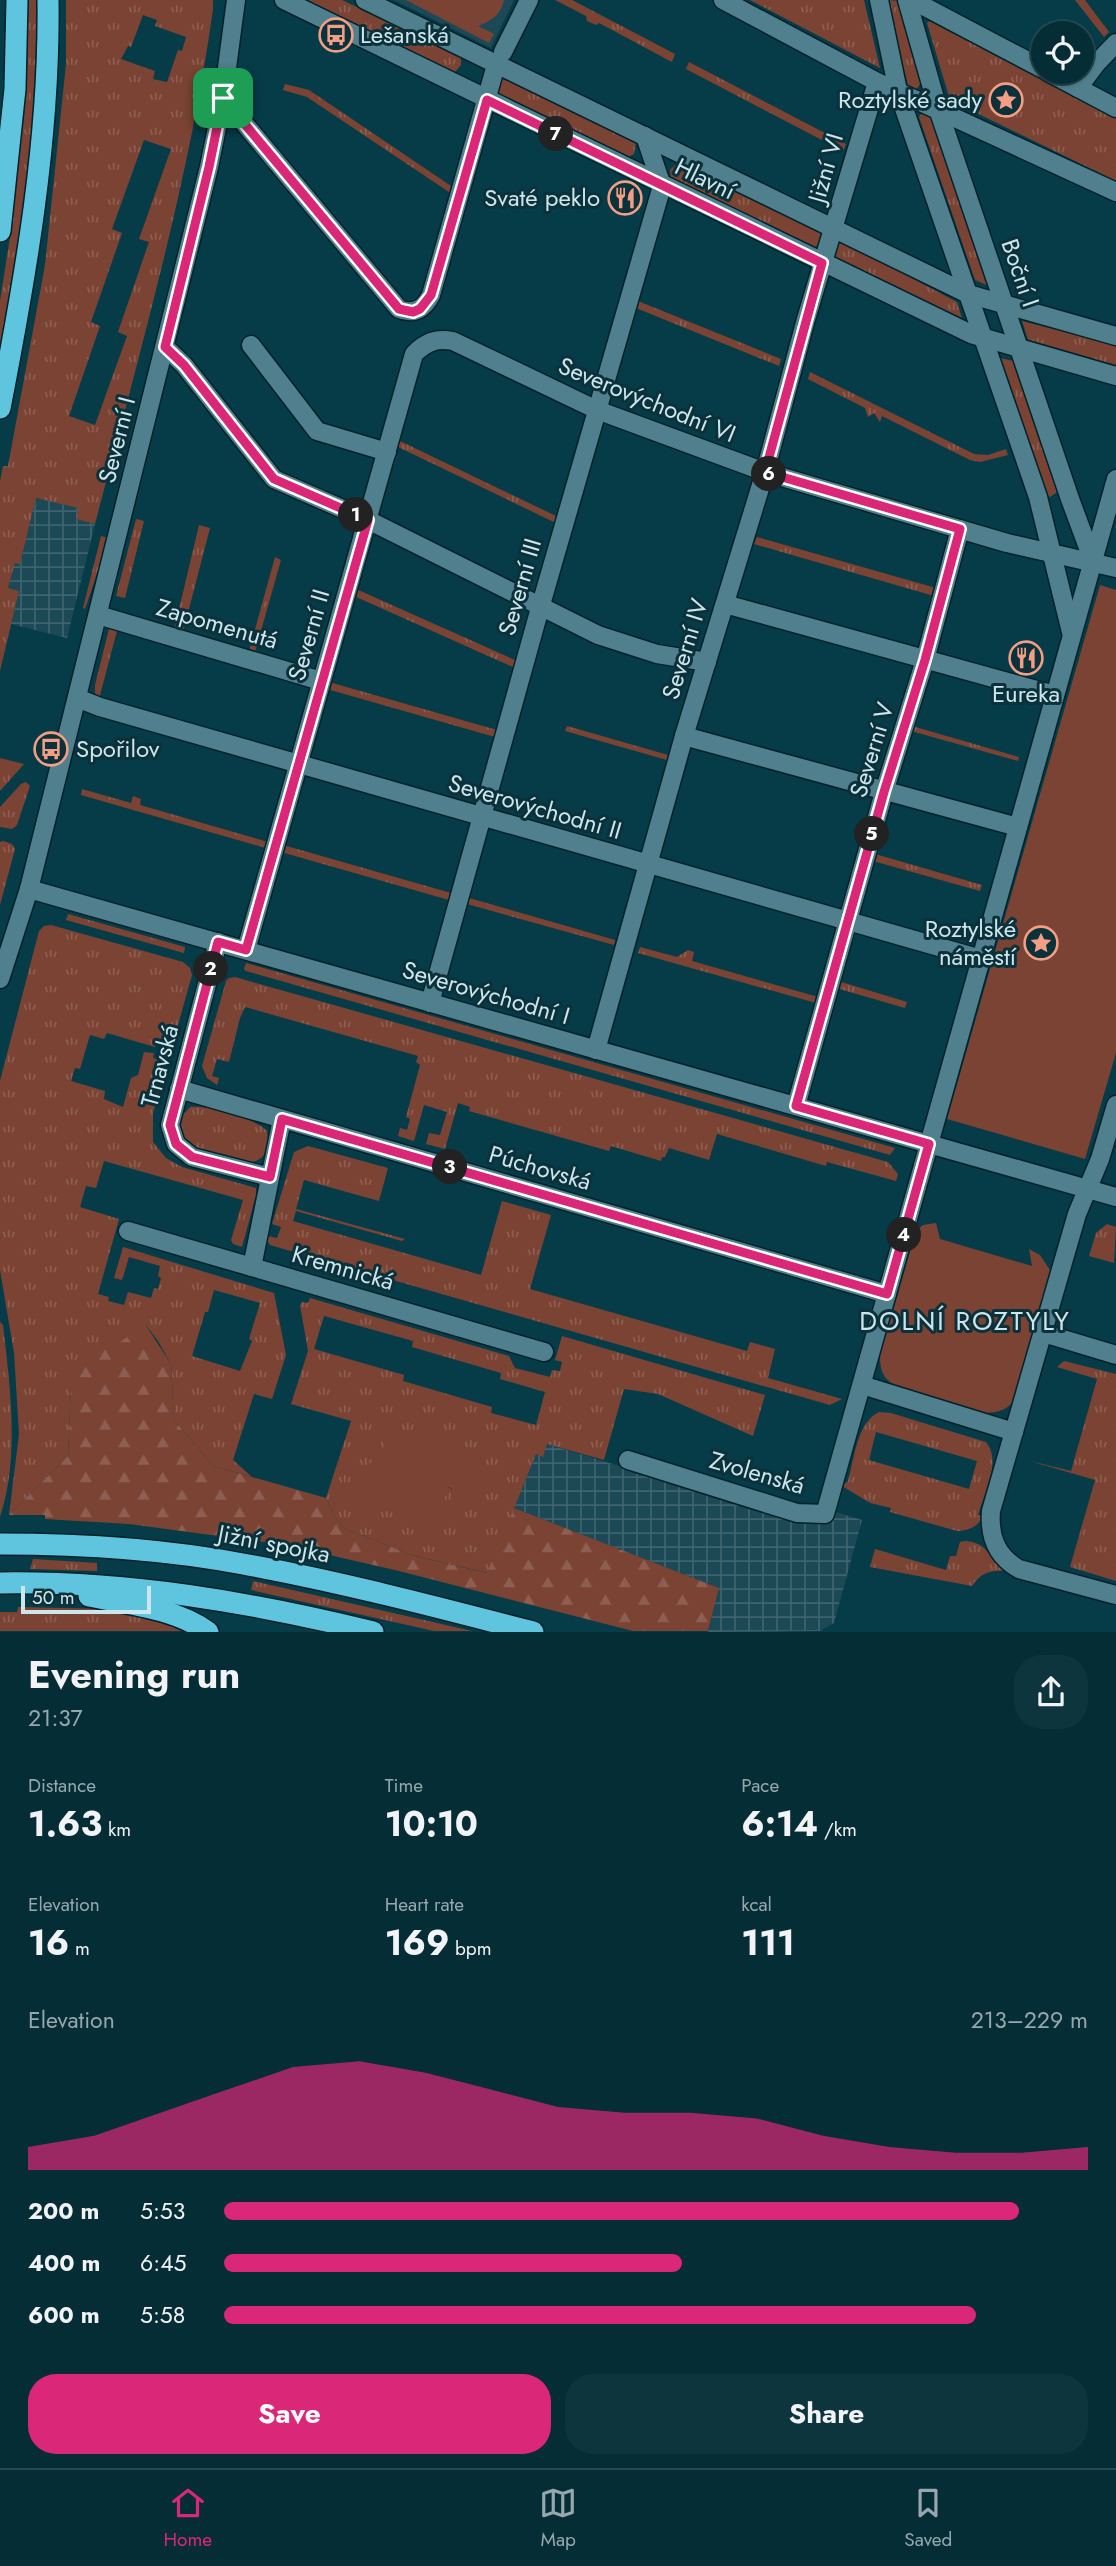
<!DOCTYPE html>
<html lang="en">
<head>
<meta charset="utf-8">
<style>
  :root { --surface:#042d36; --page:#0d353e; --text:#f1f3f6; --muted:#97a8ad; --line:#254951; --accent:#db2777 }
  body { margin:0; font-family:Jost,sans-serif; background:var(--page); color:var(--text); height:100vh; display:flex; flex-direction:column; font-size:26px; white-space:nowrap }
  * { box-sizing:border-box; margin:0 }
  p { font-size:23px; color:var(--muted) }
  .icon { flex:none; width:38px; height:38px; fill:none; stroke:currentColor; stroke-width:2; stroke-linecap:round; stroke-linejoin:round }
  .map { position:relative; height:1632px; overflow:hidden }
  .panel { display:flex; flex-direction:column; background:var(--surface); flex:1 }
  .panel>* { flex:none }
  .fabs { position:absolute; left:1031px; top:21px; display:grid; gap:14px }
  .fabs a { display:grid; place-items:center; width:63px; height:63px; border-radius:50%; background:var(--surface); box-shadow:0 2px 5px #0004,0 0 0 2px var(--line); font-size:35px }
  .scale { position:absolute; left:21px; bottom:18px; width:130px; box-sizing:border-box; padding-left:7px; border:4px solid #cde5ec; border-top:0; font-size:19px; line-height:24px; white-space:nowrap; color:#cde5ec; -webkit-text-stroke:5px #0b313a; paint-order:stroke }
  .pin { position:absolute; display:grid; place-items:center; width:60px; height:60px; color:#fff; margin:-30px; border-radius:14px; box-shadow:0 4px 10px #0006 }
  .km { position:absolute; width:35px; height:35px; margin:-18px; border-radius:50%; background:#222; color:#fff; font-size:19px; line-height:35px; text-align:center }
  .round { display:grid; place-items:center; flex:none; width:74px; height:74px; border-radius:28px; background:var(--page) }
  .summary { display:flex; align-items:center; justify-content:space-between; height:119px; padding:0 28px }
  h1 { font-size:38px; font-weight:700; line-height:52px }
  .figures { display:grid; grid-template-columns:repeat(3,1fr); gap:10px; height:119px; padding:7px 28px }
  .figures div { display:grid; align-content:center }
  .figures b { font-size:35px; font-weight:700 }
  .figures small { font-size:19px; font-weight:400 }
  .figures p { font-size:19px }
  .chart { height:196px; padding:14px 28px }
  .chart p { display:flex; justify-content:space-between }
  .chart svg { width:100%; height:126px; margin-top:7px; fill:var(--accent); opacity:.7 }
  .primary-button { display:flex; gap:14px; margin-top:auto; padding:14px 28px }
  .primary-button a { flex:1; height:80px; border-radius:28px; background:var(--accent); color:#fff; font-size:28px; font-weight:700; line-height:80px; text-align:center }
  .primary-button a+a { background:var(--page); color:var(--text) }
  ul { padding:0 28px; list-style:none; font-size:23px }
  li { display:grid; grid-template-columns:112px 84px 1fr; align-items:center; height:52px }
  li i { height:18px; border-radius:9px; background:var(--accent) }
  .tab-bar { display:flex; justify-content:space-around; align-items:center; height:98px; border-top:2px solid var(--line); background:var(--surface); font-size:19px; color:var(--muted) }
  .tab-bar a { display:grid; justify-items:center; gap:4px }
  .tab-bar .selected { color:var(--accent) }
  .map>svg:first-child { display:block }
</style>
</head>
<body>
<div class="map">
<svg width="1116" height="1632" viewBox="0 0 1116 1632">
  <defs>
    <pattern id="industrial-grid" width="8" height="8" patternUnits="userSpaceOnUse" patternTransform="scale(1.75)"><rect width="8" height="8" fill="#1c4955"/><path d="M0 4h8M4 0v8" fill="none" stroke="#3c636e"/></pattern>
    <pattern id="grass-tufts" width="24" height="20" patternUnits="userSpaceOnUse" patternTransform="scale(1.75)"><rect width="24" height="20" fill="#7b4333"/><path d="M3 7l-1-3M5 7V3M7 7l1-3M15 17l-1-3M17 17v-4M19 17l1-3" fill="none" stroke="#8d5e51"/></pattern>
    <pattern id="forest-firs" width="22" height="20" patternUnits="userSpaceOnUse" patternTransform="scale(1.75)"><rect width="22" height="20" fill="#7b4333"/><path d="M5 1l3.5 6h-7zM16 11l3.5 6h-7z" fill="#8d5e51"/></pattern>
  </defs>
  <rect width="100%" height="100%" fill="#063c48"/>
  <polygon fill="#1c4955" points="394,0 514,0 491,48"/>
  <g fill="url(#industrial-grid)">
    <polygon points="36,498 79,508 76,519 95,524 67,638 11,624 19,591 8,588 15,562 20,564"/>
    <polygon points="547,1444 784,1516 819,1507 862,1520 834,1623 820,1631 708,1632 719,1588 514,1508 536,1454"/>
  </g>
  <g fill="url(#grass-tufts)" fill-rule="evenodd">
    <path d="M28 0H36C38 117 22 235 0 350V301L10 237 27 73Z"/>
    <path d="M66 0H213V9C189 183 139 354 95 524L76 519 78 508 36 498 20 564 15 563 8 588 19 591 0 671V481L3 466H8L45 265 66 64ZM143 15 157 20 155 26 186 37 182 51 178 50 167 82 153 79 155 71 121 59 128 46 131 47ZM144 140 171 149 139 239 149 242 118 332 127 336 95 425 69 416 100 326 91 322 122 233 112 229Z"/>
    <polygon points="306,0 342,0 461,57 461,65 454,73 450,72"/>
    <polygon points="555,0 572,0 675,54 672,62 599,23 596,25 587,21 586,16"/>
    <polygon points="750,0 864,0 880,68"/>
    <polygon points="889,0 899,1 921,83 915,91 909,89 887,4"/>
    <polygon points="1075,0 1085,0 1109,32 1104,37"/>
    <polygon points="929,21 1116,118 1116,181 950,100 927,23"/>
    <polygon points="689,62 846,144 843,151 686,69"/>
    <polygon points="502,78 508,78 631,138 636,143 634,154 628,157 622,157 496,94 497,82"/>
    <polygon points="285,84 309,90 454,188 452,194 307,97 283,90"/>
    <polygon points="922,112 933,117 989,286 975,280 919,117"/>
    <polygon points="677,163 683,163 817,229 822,234 820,244 811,249 671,179 670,170"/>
    <polygon points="837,242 844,242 957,302 964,325 832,258"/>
    <polygon points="638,301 781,359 779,366 636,308"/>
    <polygon points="1022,321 1116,345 1116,366 1029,343"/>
    <polygon points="1000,358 1013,361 1057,492 1050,497 1045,494"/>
    <polygon points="810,372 974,454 988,455 1006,449 1008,455 980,462 970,460 882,416 880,422 874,413 868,417 865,408 808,379"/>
    <polygon points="398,440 558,517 556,523 396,446"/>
    <polygon points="136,519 144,521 125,598 116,596"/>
    <polygon points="199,525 210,528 183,632 174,630"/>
    <polygon points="101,536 109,538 85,609 83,608"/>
    <polygon points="757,537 936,588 934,596 754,544"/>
    <polygon points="275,557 281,560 255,652 249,651"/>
    <polygon points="356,589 517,661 515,668 354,596"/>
    <polygon points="110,625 118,627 99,699 95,693 95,685"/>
    <polygon points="329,682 497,730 495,737 327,689"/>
    <polygon points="567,726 668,755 667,760 565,731"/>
    <polygon points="912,726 1019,757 1018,761 911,731"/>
    <polygon points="0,758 24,764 0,791"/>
    <polygon points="26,782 30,786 17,825 12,829 0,827 0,807 21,784"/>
    <polygon points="82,789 131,803 133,796 141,799 140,805 268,842 266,848 81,795"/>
    <polygon points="3,841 12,844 15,849 0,905 0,842"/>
    <polygon points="283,845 451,893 449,900 281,852"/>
    <polygon points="875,854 982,885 980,891 873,861"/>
    <polygon points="469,898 615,940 614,945 467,904"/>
    <polygon points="68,914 185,947 184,953 66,920"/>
    <path d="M51 925 183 962 190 968 192 975 171 1050 158 1041 155 1047 107 1033 104 1039 90 1035 80 1069 75 1068 71 1081 105 1091 104 1099 123 1107 131 1078 138 1075 144 1052 154 1053 153 1058 168 1063 153 1113V1142L166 1158 182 1167 256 1188V1195L242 1247 233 1244 231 1240 243 1200 104 1161 96 1188 86 1186 80 1207 119 1219 98 1294 109 1297 108 1301 124 1305 128 1292 151 1298 154 1288 158 1289 161 1278 158 1276 160 1266 129 1257 122 1280 114 1278 123 1247 274 1293 286 1355 272 1399 254 1394 233 1460 252 1477 213 1466 174 1420 171 1364 158 1341 145 1324 71 1385 68 1456 9 1515 19 1434 14 1353 0 1270V1081L39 931 44 926ZM214 1290 260 1303 249 1339 252 1341 240 1371 192 1356 205 1312H208Z"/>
    <polygon points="640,947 677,957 688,950 694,952 692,961 818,997 816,1003 638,953"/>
    <polygon points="246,963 895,1148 890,1155 246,971 244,969"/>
    <polygon points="235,977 888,1162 898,1174 896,1181 827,1162 826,1166 717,1134 709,1160 669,1148 665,1157 662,1157 661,1161 611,1146 609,1151 469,1111 470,1107 458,1103 445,1149 426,1144 429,1133 440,1135 447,1112 424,1105 414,1141 398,1136 400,1128 407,1130 410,1119 406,1117 420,1065 416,1062 418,1056 245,1007 240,1018 229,1062 217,1059 212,1076 219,1078 217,1085 207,1078 202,1066 226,981 229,978"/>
    <polygon points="838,981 907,1002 905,1008 836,988"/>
    <path d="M190 1107C208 1105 255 1118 267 1131L269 1148C265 1155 261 1160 252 1162 240 1164 194 1150 184 1140 179 1135 178 1127 178 1120Z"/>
    <polygon points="308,1146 388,1168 379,1201 304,1180 296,1209 405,1239 402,1241 296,1211 293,1221 481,1275 502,1201 551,1215 530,1289 747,1351 750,1342 775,1349 768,1378 842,1399 830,1405 270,1245 268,1242 268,1236 277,1238 281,1227 272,1224 294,1152"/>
    <polygon points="1107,1224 1116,1227 1114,1263 1089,1256 1096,1233"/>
    <path d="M310 1298 509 1356 515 1368 550 1377 552 1370 560 1371 562 1362 555 1360 562 1336 765 1395 753 1436 658 1394 624 1389 604 1460 547 1444 543 1457 536 1454 488 1573 415 1556 345 1529 335 1517 326 1498 351 1421 291 1404 308 1351 300 1305 302 1302 308 1303ZM324 1316 413 1341 412 1347 501 1373 500 1379 545 1392 536 1425 491 1413 492 1407 403 1381 404 1375 314 1349ZM485 1455 453 1489 369 1463 378 1466Z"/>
    <path d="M0 1322 3 1325C10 1387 20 1457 0 1517Z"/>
    <polygon points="1064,1361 1116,1374 1116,1581 1070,1567 1095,1480 1030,1461 1071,1471 1097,1379 1057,1367"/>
    <path d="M879 1412 891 1413 986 1442C1002 1461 984 1494 978 1515L983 1517C977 1527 968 1531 957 1531L890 1512 891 1508 870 1503 842 1486 848 1481C854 1460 857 1422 879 1412ZM876 1432 977 1461 969 1489 869 1460Z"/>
    <path d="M965 1541C990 1543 988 1559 1006 1571 990 1570 981 1573 972 1586L870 1567 875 1549 946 1570 950 1556H956L960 1542Z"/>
    <polygon points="33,1559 97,1563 97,1571 30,1569"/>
    <polygon points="253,1581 472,1631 434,1631 251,1590"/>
    <polygon points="18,1607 106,1609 151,1616 191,1631 0,1631 0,1612 17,1612"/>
  </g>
  <polygon fill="url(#forest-firs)" points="145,1324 171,1364 174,1420 213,1466 326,1498 335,1517 345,1529 415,1556 487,1573 514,1508 719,1588 708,1631 633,1631 399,1571 286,1545 129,1524 45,1519 45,1515 9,1515 68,1456 71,1385 86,1344 110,1341 119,1343"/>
  <g fill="#7b4333">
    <path d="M406 0H504C501 15 491 21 478 26L494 34 489 43Z"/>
    <polygon points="1100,585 1116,590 1116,1053 1085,1159 947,1119"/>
    <path d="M936 1223 940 1239 1032 1266 1029 1249 1040 1255 1052 1273 1016 1397C1009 1410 999 1412 986 1413L897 1387C883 1378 880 1372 880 1355L916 1231 923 1225Z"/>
    <polygon points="390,1426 485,1455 469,1510 449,1504 453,1489 448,1487 436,1526 357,1502 369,1463 378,1465"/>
  </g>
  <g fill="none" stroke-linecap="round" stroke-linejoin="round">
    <defs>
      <g id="minor">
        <polyline points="284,0 971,334 1116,376"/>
        <polyline points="365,0 968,294 1116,336"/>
        <polyline points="723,0 877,82 1116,192"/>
        <polyline points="879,0 898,91 1038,497 1071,632"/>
        <polyline points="907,0 938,109 1070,499 1093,561"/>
        <polyline points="912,0 1043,69"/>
        <polyline points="503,52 529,0"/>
        <polyline points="1048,72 1116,108"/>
        <polyline points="1078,88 1096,64 1116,43"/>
        <path d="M223 98 399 309C414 315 424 309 431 295L496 65"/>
        <polyline points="645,136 662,186"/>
        <polyline points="251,345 317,431 387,452"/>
        <polyline points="165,347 184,365 274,479 368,520 598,635 657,654 707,662"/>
        <polyline points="725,604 1055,695"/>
        <polyline points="98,615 321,681"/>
        <polyline points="77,698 100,707 981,959"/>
        <polyline points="684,736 1018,827"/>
        <polyline points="29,889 1116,1197"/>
        <polyline points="218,942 170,1125 176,1144 192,1157 270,1177"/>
        <path d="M246 950 414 354C426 342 436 338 453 341L597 410 765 472 1007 543 1116 568"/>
        <polyline points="0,979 29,889 209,167 223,98 236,0"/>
        <polyline points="430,1003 540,608 662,186"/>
        <polyline points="596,1050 684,736 765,472 806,319 877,82"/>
        <polyline points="179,1089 887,1294"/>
        <path d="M1116 1105 1100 1159 1077 1214 991 1511C989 1536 996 1556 1019 1569L1116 1595"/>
        <polyline points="796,1106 884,792 925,660 960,529"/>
        <polyline points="128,1231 544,1352"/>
        <polyline points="252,1267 282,1119"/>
        <polyline points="1043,1333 1116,1355"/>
        <polyline points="862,1385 1014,1432"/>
        <polyline points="628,1460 797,1513 825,1514 1116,479"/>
      </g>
      <g id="highway">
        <polyline points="0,231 15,89 17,0"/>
        <path d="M0 408C26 274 50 137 48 0"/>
        <path d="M0 1544C81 1544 164 1549 243 1564 341 1582 437 1607 533 1632"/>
        <path d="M0 1583C127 1581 251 1602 373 1632"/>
        <path d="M89 1596C129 1604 174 1608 208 1632"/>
      </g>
    </defs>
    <use href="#minor" stroke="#00222b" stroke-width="21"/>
    <use href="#highway" stroke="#00222b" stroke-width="24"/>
    <use href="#minor" stroke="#50808d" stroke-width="18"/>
    <use href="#highway" stroke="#5fc5df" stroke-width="21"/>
  </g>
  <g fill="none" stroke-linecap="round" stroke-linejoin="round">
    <defs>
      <polygon id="route" points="223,98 399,309 413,312 420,309 431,295 487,100 822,263 765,472 960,529 925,660 884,792 796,1106 929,1144 887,1294 282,1119 270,1177 192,1157 176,1144 170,1125 218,942 246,950 368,520 274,479 184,365 165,347 209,167"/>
    </defs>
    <use href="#route" stroke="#fff" stroke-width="14"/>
    <use href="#route" stroke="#db2777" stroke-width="9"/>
  </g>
  <defs>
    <symbol id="bus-ring" viewBox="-11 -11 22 22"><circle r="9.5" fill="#0b313a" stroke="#f39f86" stroke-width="1.5"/><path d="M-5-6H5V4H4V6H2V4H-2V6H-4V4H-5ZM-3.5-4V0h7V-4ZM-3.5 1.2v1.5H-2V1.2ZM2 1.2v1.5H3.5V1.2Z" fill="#f39f86"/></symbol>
    <symbol id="sight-ring" viewBox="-11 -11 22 22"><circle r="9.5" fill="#0b313a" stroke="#f39f86" stroke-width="1.5"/><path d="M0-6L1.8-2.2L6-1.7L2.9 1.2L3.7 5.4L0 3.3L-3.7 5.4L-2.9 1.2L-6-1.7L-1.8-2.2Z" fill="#f39f86"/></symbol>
    <symbol id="restaurant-ring" viewBox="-11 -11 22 22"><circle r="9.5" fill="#0b313a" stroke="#f39f86" stroke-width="1.5"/><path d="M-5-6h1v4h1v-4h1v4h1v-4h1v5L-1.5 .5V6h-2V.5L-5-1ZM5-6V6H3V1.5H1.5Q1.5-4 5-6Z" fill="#f39f86"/></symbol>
  </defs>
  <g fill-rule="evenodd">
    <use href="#bus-ring" x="317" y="16" width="38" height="38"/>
    <use href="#sight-ring" x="987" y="81" width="38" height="38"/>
    <use href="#restaurant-ring" x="606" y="179" width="38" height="38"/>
    <use href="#restaurant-ring" x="1007" y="639" width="38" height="38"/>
    <use href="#bus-ring" x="32" y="730" width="38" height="38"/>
    <use href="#sight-ring" x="1022" y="924" width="38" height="38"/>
  </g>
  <g text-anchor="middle" stroke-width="6" stroke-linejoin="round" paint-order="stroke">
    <g font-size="24" fill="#cde5ec" stroke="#0b313a" text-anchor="end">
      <text x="360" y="43" text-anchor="start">Lešanská</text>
      <text x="982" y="108">Roztylské sady</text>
      <text x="600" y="206">Svaté peklo</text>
      <text x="1026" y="702" text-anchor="middle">Eureka</text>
      <text x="76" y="757" text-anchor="start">Spořilov</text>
      <text x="1016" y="937">Roztylské<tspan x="1016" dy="28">náměstí</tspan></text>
    </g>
    <g font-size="24" fill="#cde5ec" stroke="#0b313a">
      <text transform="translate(826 168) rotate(-74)" y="8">Jižní VI</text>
      <text transform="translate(705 179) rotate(26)" y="8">Hlavní</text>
      <text transform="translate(1020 273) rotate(71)" y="8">Boční I</text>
      <text transform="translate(647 400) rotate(22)" y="8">Severovýchodní VI</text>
      <text transform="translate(117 440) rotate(-76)" y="8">Severní I</text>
      <text transform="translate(520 587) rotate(-74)" y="8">Severní III</text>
      <text transform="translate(217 624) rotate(16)" y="8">Zapomenutá</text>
      <text transform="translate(309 635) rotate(-74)" y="8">Severní II</text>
      <text transform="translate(685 649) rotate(-73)" y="8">Severní IV</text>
      <text transform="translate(872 750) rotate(-73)" y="8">Severní V</text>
      <text transform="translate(535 807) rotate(16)" y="8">Severovýchodní II</text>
      <text transform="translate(486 993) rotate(16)" y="8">Severovýchodní I</text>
      <text transform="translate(160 1066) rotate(-75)" y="8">Trnavská</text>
      <text transform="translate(540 1168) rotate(16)" y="8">Púchovská</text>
      <text transform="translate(343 1268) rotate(16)" y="8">Kremnická</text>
      <text transform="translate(757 1473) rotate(16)" y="8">Zvolenská</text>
      <text transform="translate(274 1544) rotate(11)" y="8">Jižní spojka</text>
    </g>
    <g font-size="26" letter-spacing="2" fill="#cde5ec" stroke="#0b313a">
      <text x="965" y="1330">DOLNÍ ROZTYLY</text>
    </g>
  </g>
</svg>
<div class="fabs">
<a><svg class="icon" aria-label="locate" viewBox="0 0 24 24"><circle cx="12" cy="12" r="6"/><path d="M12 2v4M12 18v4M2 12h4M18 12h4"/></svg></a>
</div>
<div class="scale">50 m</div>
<div class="pin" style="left:223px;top:98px;background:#1e9e55"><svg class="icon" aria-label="arrive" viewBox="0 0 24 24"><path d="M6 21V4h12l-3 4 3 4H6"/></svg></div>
<b class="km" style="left:356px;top:515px">1</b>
<b class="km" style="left:211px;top:969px">2</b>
<b class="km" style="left:450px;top:1167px">3</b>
<b class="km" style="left:904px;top:1235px">4</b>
<b class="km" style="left:872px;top:834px">5</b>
<b class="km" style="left:769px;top:474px">6</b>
<b class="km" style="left:556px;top:134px">7</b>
</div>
<section class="panel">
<div class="summary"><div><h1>Evening run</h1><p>21:37</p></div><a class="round"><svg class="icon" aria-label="share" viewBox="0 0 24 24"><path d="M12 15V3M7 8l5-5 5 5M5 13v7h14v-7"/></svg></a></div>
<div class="figures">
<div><p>Distance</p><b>1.63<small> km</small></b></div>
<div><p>Time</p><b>10:10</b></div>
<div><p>Pace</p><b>6:14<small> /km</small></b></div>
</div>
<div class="figures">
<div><p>Elevation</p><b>16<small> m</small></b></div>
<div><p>Heart rate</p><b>169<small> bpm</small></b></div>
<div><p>kcal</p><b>111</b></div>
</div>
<div class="chart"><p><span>Elevation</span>213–229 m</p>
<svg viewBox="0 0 160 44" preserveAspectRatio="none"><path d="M0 44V36L10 32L20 24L30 16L40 8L50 6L60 10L70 16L80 22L90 24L100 24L110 26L120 32L130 36L140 38L150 38L160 36V44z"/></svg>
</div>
<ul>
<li><b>200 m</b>5:53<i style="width:92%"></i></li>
<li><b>400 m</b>6:45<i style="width:53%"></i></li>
<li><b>600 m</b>5:58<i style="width:87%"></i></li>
</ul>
<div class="primary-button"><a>Save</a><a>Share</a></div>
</section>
<nav class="tab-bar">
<a class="selected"><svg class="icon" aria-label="home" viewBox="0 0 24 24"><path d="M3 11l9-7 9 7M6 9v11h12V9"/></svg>Home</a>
<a><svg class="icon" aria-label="map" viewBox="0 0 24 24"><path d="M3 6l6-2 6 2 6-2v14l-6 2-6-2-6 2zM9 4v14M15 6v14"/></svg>Map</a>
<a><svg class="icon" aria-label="saved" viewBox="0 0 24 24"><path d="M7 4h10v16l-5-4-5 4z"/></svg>Saved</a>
</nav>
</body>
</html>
